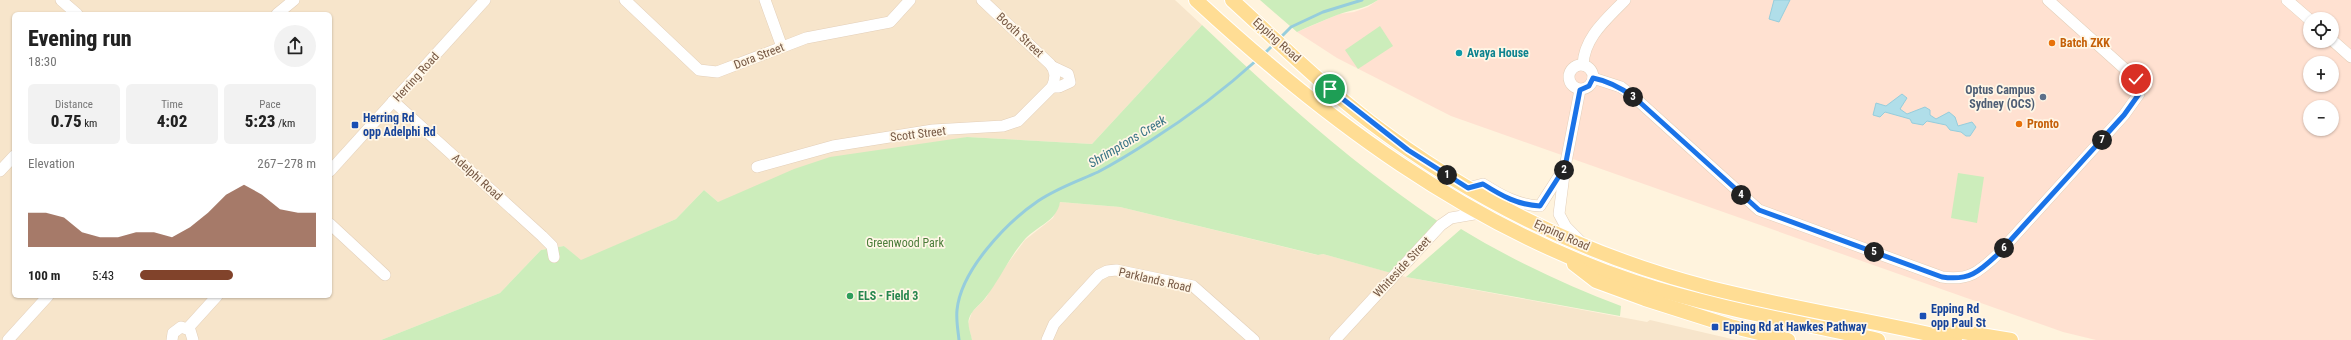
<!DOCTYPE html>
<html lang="en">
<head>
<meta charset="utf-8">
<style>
  :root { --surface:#fff; --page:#f2f2f2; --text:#222; --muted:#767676; --accent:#81432b }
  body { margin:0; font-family:"Roboto Condensed",sans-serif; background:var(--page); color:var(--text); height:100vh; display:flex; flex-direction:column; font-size:15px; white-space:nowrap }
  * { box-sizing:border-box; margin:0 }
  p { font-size:13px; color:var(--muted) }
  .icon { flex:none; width:22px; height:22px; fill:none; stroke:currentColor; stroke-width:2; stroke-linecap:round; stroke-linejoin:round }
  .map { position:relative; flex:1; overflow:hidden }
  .details { position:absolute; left:12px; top:12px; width:320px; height:286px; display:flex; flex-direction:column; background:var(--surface); border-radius:6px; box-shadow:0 1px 3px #0004 }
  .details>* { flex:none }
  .buttons { position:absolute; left:2303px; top:12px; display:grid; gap:8px }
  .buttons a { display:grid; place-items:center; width:36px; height:36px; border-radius:50%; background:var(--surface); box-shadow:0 1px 3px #0004; font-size:20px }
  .pin { position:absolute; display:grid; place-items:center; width:34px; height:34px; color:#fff; margin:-17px; border:2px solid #fff; border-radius:50%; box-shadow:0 1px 4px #0007 }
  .km { position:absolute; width:20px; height:20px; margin:-10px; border-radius:50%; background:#222; color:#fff; font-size:11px; line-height:20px; text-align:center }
  .round { display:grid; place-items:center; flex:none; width:42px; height:42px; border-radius:21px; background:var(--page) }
  .overview { display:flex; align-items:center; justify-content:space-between; height:68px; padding:0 16px }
  h1 { font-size:22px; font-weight:800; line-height:30px }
  .figures { display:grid; grid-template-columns:repeat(3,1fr); gap:6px; height:68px; padding:4px 16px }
  .figures div { display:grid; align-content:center; border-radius:6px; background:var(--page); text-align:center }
  .figures b { font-size:17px; font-weight:800 }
  .figures small { font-size:11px; font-weight:400 }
  .figures p { font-size:11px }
  .chart { height:112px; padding:8px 16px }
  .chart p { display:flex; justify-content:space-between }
  .chart svg { width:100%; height:72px; margin-top:4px; fill:var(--accent); opacity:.7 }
  ul { padding:0 16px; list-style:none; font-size:13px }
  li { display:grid; grid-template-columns:64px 48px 1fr; align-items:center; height:30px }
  li i { height:10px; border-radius:5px; background:var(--accent) }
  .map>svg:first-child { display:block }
</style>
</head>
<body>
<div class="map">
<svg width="2351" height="340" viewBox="0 0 2351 340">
  <rect width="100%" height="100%" fill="#fff3dd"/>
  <g fill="#f7e5cb" fill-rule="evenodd">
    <path d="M0 0H1175L1202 25 1092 144 967 137 718 202 704 190 676 219 581 261 564 246 541 250 500 293 381 340H0ZM14 14H330V296H14Z"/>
    <polygon points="1060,202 1120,207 1317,255 1323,254 1406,277 1647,322 1650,320 1736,340 972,340 968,324 972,312 986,298 997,278 1025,240 1053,218"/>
  </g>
  <path fill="#ffe1d1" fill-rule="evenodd" d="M1378 0H2351V340H2096L2063 332 1451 116 1337 58 1297 32 1339 14 1354 12 1368 7ZM2310 19H2332V41H2310ZM2310 63H2332V85H2310ZM2310 107H2332V129H2310Z"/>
  <g fill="#ccedbb">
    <path d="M1260 0H1378C1363 10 1353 9 1337 15 1324 20 1310 26 1297 32Z"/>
    <path d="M1202 25C1278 97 1351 163 1439 222L1391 273 1323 254 1318 255 1120 207 1060 202C1057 221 1037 226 1025 239 1010 256 1000 279 986 297 981 304 973 309 970 316 966 324 971 332 972 340H381L500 293 541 250 564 246 581 260 676 219 704 190 718 202 794 169 830 157 967 137 1092 144Z"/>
    <polygon points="1380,26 1393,46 1358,69 1345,50"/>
    <polygon points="1958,173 1984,177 1977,223 1951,218"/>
    <path d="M1461 229C1512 260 1566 285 1621 306L1620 316 1406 277Z"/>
  </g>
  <g fill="#b0dee9" stroke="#96cddc">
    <polygon points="1774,0 1790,0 1779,22 1769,19"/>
    <polygon points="1902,94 1907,98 1900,109 1907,114 1925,107 1930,110 1930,115 1936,119 1949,112 1955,117 1958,126 1972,122 1976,127 1970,136 1966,136 1961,132 1950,130 1946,125 1927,121 1923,125 1912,123 1910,119 1885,112 1880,117 1873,115 1876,103 1886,106"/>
  </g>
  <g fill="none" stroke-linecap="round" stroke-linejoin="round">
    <g stroke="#96cddc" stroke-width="3">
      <polyline points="1279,39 1291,27 1323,12 1362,0"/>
      <polyline points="1264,54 1274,44"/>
      <path d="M959 340C958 330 956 320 957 310 961 270 1006 223 1038 201 1057 188 1078 181 1098 172 1115 163 1133 152 1150 141 1188 117 1225 89 1258 59"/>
    </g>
    <defs>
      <g id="minor">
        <polyline points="61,0 77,14"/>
        <polyline points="625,0 699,70 717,72 806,38 890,22 910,0"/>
        <polyline points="765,0 782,47"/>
        <polyline points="2287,0 2310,20"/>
        <polyline points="277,14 294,0"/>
        <polyline points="2332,40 2351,57"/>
        <path d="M1583 65C1584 37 1607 19 1625 0"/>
        <circle cx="1581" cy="77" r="12"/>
        <path d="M1593 78 1621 87 1634 97 1759 210 1942 277C1969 281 1979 272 1998 254L2124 115 2139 94 2136 79 2048 0"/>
        <polyline points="1052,87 1059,87 1070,82 1068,74 1053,67"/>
        <polyline points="1580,90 1565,167 1559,214 1566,227 1582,243"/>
        <polyline points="393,101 542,236 552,246 554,257"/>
        <path d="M757 167 833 146 933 130 1003 126 1018 121 1052 87C1056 78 1056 71 1050 64L982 0"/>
        <polyline points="0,171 14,156"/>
        <polyline points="330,171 485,0"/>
        <path d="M1468 188 1483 184C1502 196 1518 205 1540 206L1563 170"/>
        <polyline points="330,224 385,275"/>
        <polyline points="188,328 217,296"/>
        <polyline points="8,340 48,296"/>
        <polyline points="172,340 173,333 181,327 190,330 193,340"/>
        <polyline points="1047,340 1054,324 1099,275 1107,271 1116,270 1193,286 1254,340"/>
        <polyline points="1335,340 1441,225 1451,218 1480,213"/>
      </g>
      <g id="major">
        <path d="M1196 0C1325 119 1467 226 1635 282 1714 308 1797 322 1878 340"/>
        <path d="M1232 0C1277 41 1322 85 1370 122 1469 197 1582 254 1703 286 1786 308 1871 320 1955 340"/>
        <polyline points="1574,264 1596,281 1645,299 1730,326 1788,340"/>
        <polyline points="1938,328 2011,340"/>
      </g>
    </defs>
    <use href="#minor" stroke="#e3cfb9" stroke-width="12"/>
    <use href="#major" stroke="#fff" stroke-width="16"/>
    <use href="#minor" stroke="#fff" stroke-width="11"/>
    <use href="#major" stroke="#ffdd94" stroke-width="14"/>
  </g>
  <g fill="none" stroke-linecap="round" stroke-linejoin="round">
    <defs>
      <path id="route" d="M1330 89 1408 150 1468 188 1483 184C1502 196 1518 205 1540 206L1565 167 1580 90 1589 86 1593 78C1609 81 1621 88 1634 97L1759 210 1942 277C1969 281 1979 272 1998 254L2124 115 2139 94 2136 79"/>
    </defs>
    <use href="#route" stroke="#fff" stroke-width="8"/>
    <use href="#route" stroke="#1a73e8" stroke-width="5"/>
  </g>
  <g fill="#e8710a" stroke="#fff6e6" stroke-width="1.5">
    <circle cx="2052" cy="43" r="4"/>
    <circle cx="2019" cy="124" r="4"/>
  </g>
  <circle fill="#0f9aa8" stroke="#fff6e6" stroke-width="1.5" cx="1459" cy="53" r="4"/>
  <circle fill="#5c6f8a" stroke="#fff6e6" stroke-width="1.5" cx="2043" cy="97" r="4"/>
  <g fill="#1a4fb4" stroke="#fff6e6" stroke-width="1.5">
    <rect x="351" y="121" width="8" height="8" rx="2"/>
    <rect x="1919" y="312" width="8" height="8" rx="2"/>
    <rect x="1711" y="323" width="8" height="8" rx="2"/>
  </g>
  <circle fill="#2e9e5b" stroke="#fff6e6" stroke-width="1.5" cx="850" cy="296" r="4"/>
  <g text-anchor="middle" stroke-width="3.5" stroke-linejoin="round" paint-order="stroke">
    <g font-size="12" fill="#765844" stroke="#fff6e6">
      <text transform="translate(1020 35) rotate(43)" y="4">Booth Street</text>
      <text transform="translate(1277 40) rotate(42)" y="4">Epping Road</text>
      <text transform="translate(759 56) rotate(-21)" y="4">Dora Street</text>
      <text transform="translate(416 77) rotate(-48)" y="4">Herring Road</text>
      <text transform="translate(918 134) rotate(-7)" y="4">Scott Street</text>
      <text transform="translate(477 177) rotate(42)" y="4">Adelphi Road</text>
      <text transform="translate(1562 235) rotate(24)" y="4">Epping Road</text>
      <text transform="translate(1402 267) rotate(-47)" y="4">Whiteside Street</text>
      <text transform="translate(1155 280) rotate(13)" y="4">Parklands Road</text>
    </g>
    <g font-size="12" font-weight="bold" fill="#c56008" stroke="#fff6e6" text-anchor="start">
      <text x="2060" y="47">Batch ZKK</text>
      <text x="2027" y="128">Pronto</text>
    </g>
    <g font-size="12" font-weight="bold" fill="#0d838f" stroke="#fff6e6" text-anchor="start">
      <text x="1467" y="57">Avaya House</text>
    </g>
    <g font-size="12" font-weight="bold" fill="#4e5e75" stroke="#fff6e6" text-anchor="end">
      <text x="2035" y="94">Optus Campus<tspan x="2035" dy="14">Sydney (OCS)</tspan></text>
    </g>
    <g font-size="12" font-weight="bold" fill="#164399" stroke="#fff6e6" text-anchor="start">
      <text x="363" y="122">Herring Rd<tspan x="363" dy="14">opp Adelphi Rd</tspan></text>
      <text x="1931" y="313">Epping Rd<tspan x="1931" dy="14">opp Paul St</tspan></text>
      <text x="1723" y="331">Epping Rd at Hawkes Pathway</text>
    </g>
    <g font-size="12" fill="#4b7d3a" stroke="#fff6e6">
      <text x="905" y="247">Greenwood Park</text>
    </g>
    <g font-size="12" font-weight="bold" fill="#27864d" stroke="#fff6e6" text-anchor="start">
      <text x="858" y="300">ELS - Field 3</text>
    </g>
    <g font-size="13" font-style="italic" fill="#397485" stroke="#fff6e6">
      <text transform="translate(1127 141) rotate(-31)" y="5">Shrimptons Creek</text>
    </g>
  </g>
</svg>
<div class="buttons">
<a><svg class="icon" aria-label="locate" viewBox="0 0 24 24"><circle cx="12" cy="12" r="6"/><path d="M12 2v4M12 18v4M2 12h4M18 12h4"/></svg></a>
<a>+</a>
<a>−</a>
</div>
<div class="pin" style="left:1330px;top:89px;background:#1e9e55"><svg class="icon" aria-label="arrive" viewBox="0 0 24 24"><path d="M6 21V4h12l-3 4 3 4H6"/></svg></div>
<div class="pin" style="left:2136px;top:79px;background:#d93025"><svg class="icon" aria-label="check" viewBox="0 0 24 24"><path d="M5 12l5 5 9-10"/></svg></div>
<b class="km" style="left:1447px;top:175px">1</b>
<b class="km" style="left:1564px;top:170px">2</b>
<b class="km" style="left:1633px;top:97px">3</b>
<b class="km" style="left:1741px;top:195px">4</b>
<b class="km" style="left:1874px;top:252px">5</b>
<b class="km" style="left:2004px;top:248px">6</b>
<b class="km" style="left:2102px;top:140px">7</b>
<section class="details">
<div class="overview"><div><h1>Evening run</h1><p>18:30</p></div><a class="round"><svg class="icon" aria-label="share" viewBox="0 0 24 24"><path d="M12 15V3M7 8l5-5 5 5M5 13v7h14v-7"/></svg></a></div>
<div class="figures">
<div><p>Distance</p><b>0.75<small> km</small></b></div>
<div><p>Time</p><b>4:02</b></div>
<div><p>Pace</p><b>5:23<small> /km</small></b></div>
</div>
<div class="chart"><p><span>Elevation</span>267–278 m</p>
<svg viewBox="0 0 160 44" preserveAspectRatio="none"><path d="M0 44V23L10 23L20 26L30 35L40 38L50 38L60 35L70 35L80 38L90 32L100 23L110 12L120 6L130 12L140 21L150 23L160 23V44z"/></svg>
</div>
<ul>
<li><b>100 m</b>5:43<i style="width:53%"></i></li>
</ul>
</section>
</div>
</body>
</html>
